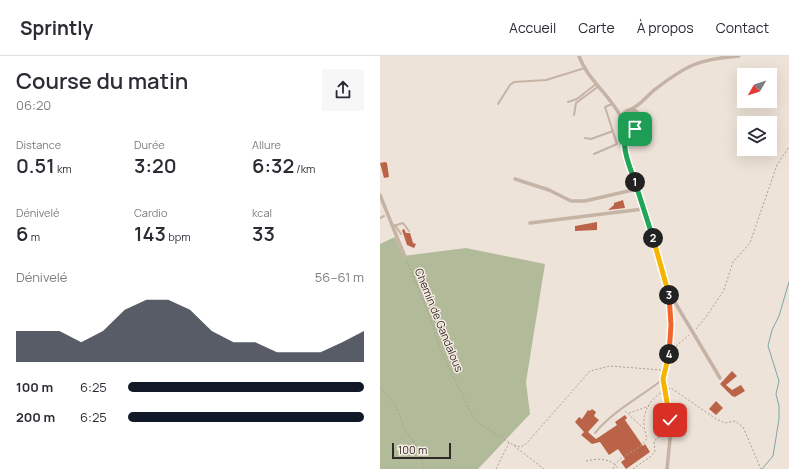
<!DOCTYPE html>
<html lang="fr">
<head>
<meta charset="utf-8">
<style>
  :root { --surface:#fff; --page:#f7f7f7; --text:#2b2b33; --muted:#7c7c81; --line:#e1e1e2; --accent:#111827 }
  body { margin:0; font-family:Manrope,sans-serif; background:var(--page); color:var(--text); height:100vh; display:flex; flex-direction:column; font-size:15px; white-space:nowrap }
  * { box-sizing:border-box; margin:0 }
  p { font-size:13px; color:var(--muted) }
  .icon { flex:none; width:22px; height:22px; fill:none; stroke:currentColor; stroke-width:2; stroke-linecap:round; stroke-linejoin:round }
  .map { position:relative; flex:1; overflow:hidden }
  .drawer { display:flex; flex-direction:column; background:var(--surface); width:380px }
  .drawer>* { flex:none }
  .needle { width:26px; rotate:231deg }
  .fabs { position:absolute; left:357px; top:12px; display:grid; gap:8px }
  .fabs a { display:grid; place-items:center; width:40px; height:40px; border-radius:0px; background:var(--surface); box-shadow:0 4px 16px #0002; font-size:20px }
  .scale { position:absolute; left:12px; bottom:10px; width:59px; box-sizing:border-box; padding-left:4px; border:2px solid #312926; border-top:0; font-size:11px; line-height:14px; white-space:nowrap; color:#312926; -webkit-text-stroke:3px #f7ede4; paint-order:stroke }
  .pin { position:absolute; display:grid; place-items:center; width:34px; height:34px; color:#fff; margin:-17px; border-radius:8px; box-shadow:0 2px 6px #0006 }
  .km { position:absolute; width:20px; height:20px; margin:-10px; border-radius:50%; background:#222; color:#fff; font-size:11px; line-height:20px; text-align:center }
  .round { display:grid; place-items:center; flex:none; width:42px; height:42px; border-radius:0px; background:var(--page) }
  .overview { display:flex; align-items:center; justify-content:space-between; height:68px; padding:0 16px }
  h1 { font-size:22px; font-weight:600; line-height:30px }
  .stats { display:grid; grid-template-columns:repeat(3,1fr); gap:6px; height:68px; padding:4px 16px }
  .stats div { display:grid; align-content:center }
  .stats b { font-size:20px; font-weight:600 }
  .stats small { font-size:11px; font-weight:400 }
  .stats p { font-size:11px }
  .chart { height:112px; padding:8px 16px }
  .chart p { display:flex; justify-content:space-between }
  .chart svg { width:100%; height:72px; margin-top:4px; fill:var(--accent); opacity:.7 }
  ul { padding:0 16px; list-style:none; font-size:13px }
  li { display:grid; grid-template-columns:64px 48px 1fr; align-items:center; height:30px }
  li i { height:10px; border-radius:5px; background:var(--accent) }
  header { display:flex; align-items:center; gap:24px; box-sizing:border-box; height:56px; padding:0 20px; background:var(--surface); border-bottom:1px solid var(--line) }
  header strong { font-size:19px }
  nav { display:flex; gap:22px; margin-inline-start:auto; font-size:14px }
  main { display:flex; flex:1; min-height:0 }
  .map>svg:first-child { display:block }
</style>
</head>
<body>
<header>
<strong>Sprintly</strong>
<nav><a>Accueil</a><a>Carte</a><a>À propos</a><a>Contact</a></nav>
</header>
<main>
<section class="drawer">
<div class="overview"><div><h1>Course du matin</h1><p>06:20</p></div><a class="round"><svg class="icon" aria-label="share" viewBox="0 0 24 24"><path d="M12 15V3M7 8l5-5 5 5M5 13v7h14v-7"/></svg></a></div>
<div class="stats">
<div><p>Distance</p><b>0.51<small> km</small></b></div>
<div><p>Durée</p><b>3:20</b></div>
<div><p>Allure</p><b>6:32<small> /km</small></b></div>
</div>
<div class="stats">
<div><p>Dénivelé</p><b>6<small> m</small></b></div>
<div><p>Cardio</p><b>143<small> bpm</small></b></div>
<div><p>kcal</p><b>33</b></div>
</div>
<div class="chart"><p><span>Dénivelé</span>56–61 m</p>
<svg viewBox="0 0 160 44" preserveAspectRatio="none"><path d="M0 44V25L10 25L20 25L30 32L40 25L50 12L60 6L70 6L80 12L90 25L100 32L110 32L120 38L130 38L140 38L150 32L160 25V44z"/></svg>
</div>
<ul>
<li><b>100 m</b>6:25<i style="width:100%"></i></li>
<li><b>200 m</b>6:25<i style="width:100%"></i></li>
</ul>
</section>
<div class="map">
<svg width="409" height="413" viewBox="0 0 409 413">
  <rect width="100%" height="100%" fill="#eee3d8"/>
  <polygon fill="#b1bb9a" points="15,181 23,200 86,192 165,208 146,326 150,358 98,413 0,413 0,188"/>
  <g fill="none" stroke-linecap="round" stroke-linejoin="round">
    <polyline stroke="#7aa7a8" stroke-width="1" points="382,413 393,400 399,363 399,350 396,338 399,325 388,290 392,274 399,260 409,226"/>
  </g>
  <g fill="#bb6349">
    <polygon points="5,106 7,107 9,121 4,122 0,107"/>
    <polygon points="243,144 245,152 228,154 234,149 234,147"/>
    <polygon points="217,166 217,174 195,175 195,170"/>
    <polygon points="24,173 26,177 30,177 33,187 36,188 34,192 27,189 22,174"/>
    <polygon points="352,315 357,320 346,329 352,334 361,329 365,335 355,341 352,340 340,328"/>
    <polygon points="336,345 343,352 336,359 329,353"/>
    <polygon points="212,353 216,356 214,360 219,364 208,376 216,383 237,369 235,366 245,359 247,362 245,364 263,390 265,388 270,396 246,413 241,406 245,403 238,393 229,399 220,386 212,388 201,379 204,376 195,366 199,361 202,363 208,354 210,355"/>
  </g>
  <g fill="none" stroke-linecap="round" stroke-linejoin="round">
    <g stroke="#b09d90" stroke-width="1" stroke-dasharray="2 2" stroke-linecap="butt">
      <polyline points="27,205 50,261 60,293 91,357 100,368 133,389 164,413"/>
      <polyline points="316,273 326,261 344,234 353,206 370,187 397,109 409,91"/>
      <polyline points="293,293 309,279"/>
      <polyline points="0,331 16,350 26,376 39,394 44,413"/>
      <polyline points="288,333 291,332 336,363 345,367 355,365 363,371 381,413"/>
      <polyline points="245,355 263,372"/>
      <polyline points="249,357 269,350"/>
      <polyline points="134,389 140,391 145,389 210,315 230,310 281,314"/>
      <path d="M206 405C218 402 232 402 238 413"/>
      <polyline points="116,413 129,387"/>
      <path d="M233 413C238 398 260 396 267 382 260 364 265 347 282 336"/>
      <polyline points="253,413 270,401 275,396 274,385 287,375"/>
    </g>
    <g stroke="#c5b3a5" stroke-width="2">
      <polyline points="188,46 197,43 216,28"/>
      <polyline points="118,48 130,29 134,26 166,24 205,12"/>
      <polyline points="194,59 196,47 219,30"/>
      <polyline points="205,82 211,83 233,75"/>
      <polyline points="214,98 237,88 225,51 232,48"/>
      <polyline points="0,162 4,160"/>
      <polyline points="15,169 21,178"/>
      <polyline points="13,170 23,167 29,175"/>
      <path d="M215 377C234 354 259 342 282 324"/>
    </g>
    <g stroke="#c5b3a5" stroke-width="3.5">
      <path d="M199 0C207 23 230 39 241 61"/>
      <path d="M249 54C259 51 265 42 273 35 305 10 318 3 359 0"/>
      <circle cx="251" cy="64" r="10"/>
      <polyline points="244,72 246,94 281,206 290,243 289,298 283,323 291,373 287,413"/>
      <polyline points="135,123 169,134 191,145 205,145 257,133"/>
      <polyline points="0,139 25,201"/>
      <polyline points="150,167 263,153"/>
      <polyline points="290,238 340,322"/>
    </g>
  </g>
  <g fill="none" stroke-linecap="round" stroke-linejoin="round">
    <defs>
      <path id="split-1" d="M255 126C251 112 234 80 255 73"/>
      <polyline id="split-2" points="255,126 273,182"/>
      <polyline id="split-3" points="273,182 289,239"/>
      <polyline id="split-4" points="289,298 291,269 289,239"/>
      <polyline id="split-5" points="289,298 283,323 290,364"/>
    </defs>
    <use href="#split-1" stroke="#fff" stroke-width="8"/>
    <use href="#split-2" stroke="#fff" stroke-width="8"/>
    <use href="#split-3" stroke="#fff" stroke-width="8"/>
    <use href="#split-4" stroke="#fff" stroke-width="8"/>
    <use href="#split-5" stroke="#fff" stroke-width="8"/>
    <use href="#split-1" stroke="#22a559" stroke-width="5"/>
    <use href="#split-2" stroke="#22a559" stroke-width="5"/>
    <use href="#split-3" stroke="#f5b400" stroke-width="5"/>
    <use href="#split-4" stroke="#f0652b" stroke-width="5"/>
    <use href="#split-5" stroke="#f5b400" stroke-width="5"/>
  </g>
  <g text-anchor="middle" stroke-width="3" stroke-linejoin="round" paint-order="stroke">
    <g font-size="11" fill="#312926" stroke="#f7ede4">
      <text transform="translate(59 264) rotate(68)" y="4">Chemin de Gandalous</text>
    </g>
  </g>
</svg>
<div class="fabs">
<a><svg class="needle" viewBox="-14 -14 28 28"><path d="M0-13l5 13h-10z" fill="#e53935"/><path d="M0 13l5-13h-10z" fill="#7c7c81"/></svg></a>
<a><svg class="icon" aria-label="layers" viewBox="0 0 24 24"><path d="M12 4l9 5-9 5-9-5zM3 14l9 5 9-5"/></svg></a>
</div>
<div class="scale">100 m</div>
<div class="pin" style="left:255px;top:73px;background:#1e9e55"><svg class="icon" aria-label="arrive" viewBox="0 0 24 24"><path d="M6 21V4h12l-3 4 3 4H6"/></svg></div>
<div class="pin" style="left:290px;top:364px;background:#d93025"><svg class="icon" aria-label="check" viewBox="0 0 24 24"><path d="M5 12l5 5 9-10"/></svg></div>
<b class="km" style="left:255px;top:126px">1</b>
<b class="km" style="left:273px;top:182px">2</b>
<b class="km" style="left:289px;top:239px">3</b>
<b class="km" style="left:289px;top:298px">4</b>
</div>
</main>
</body>
</html>
